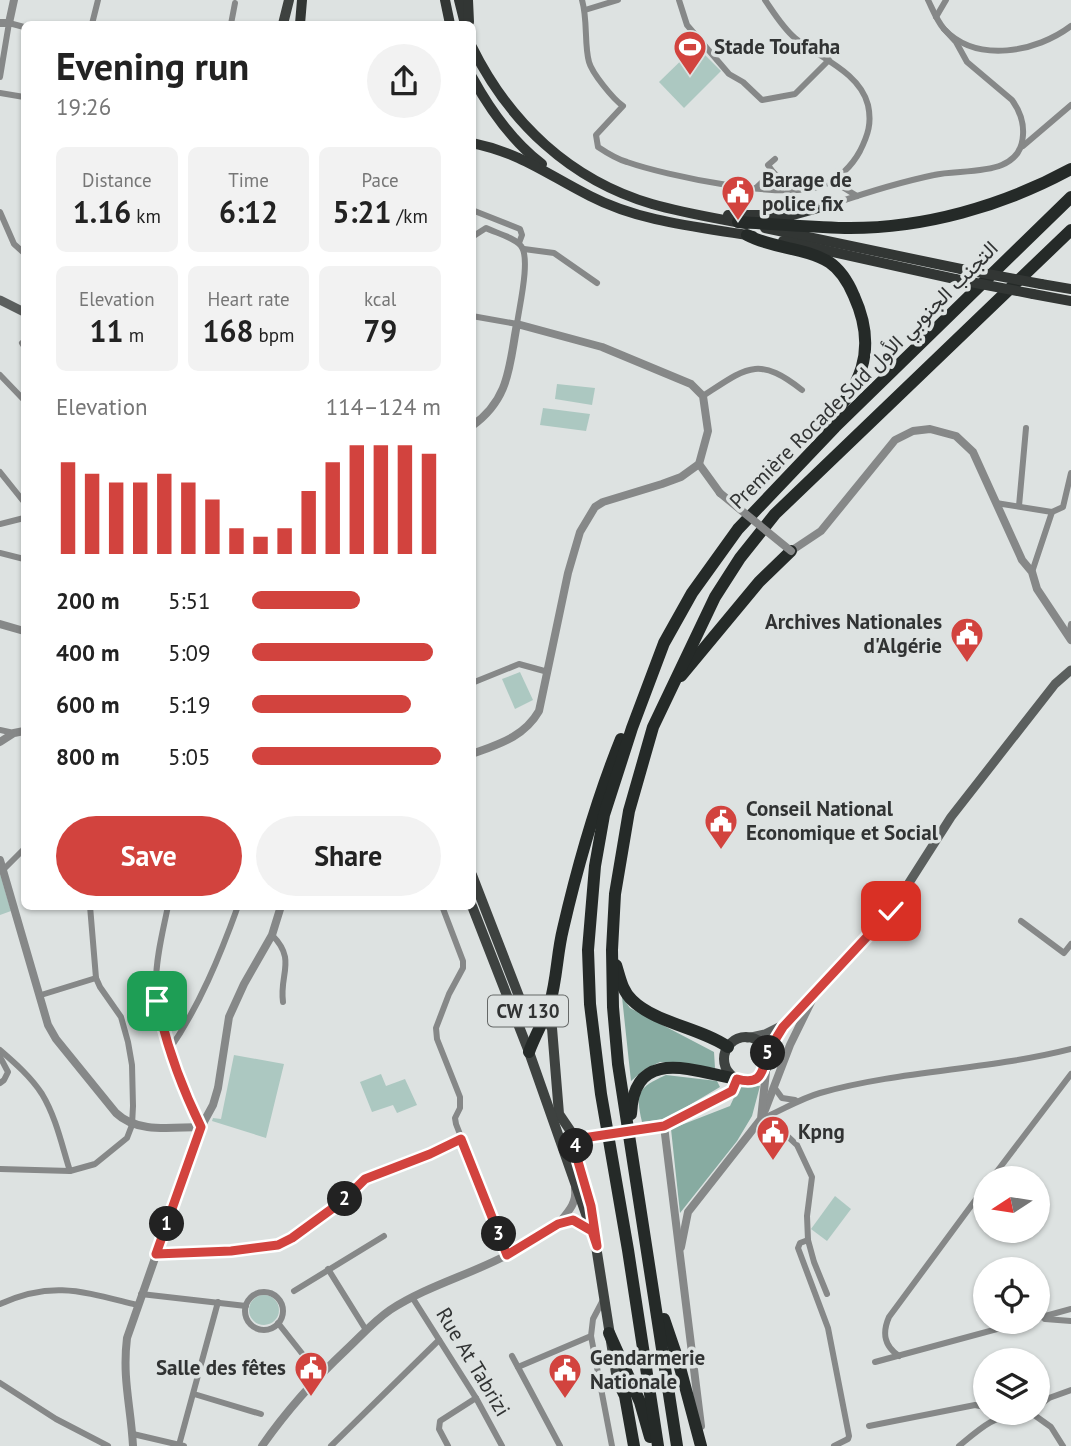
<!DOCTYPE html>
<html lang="en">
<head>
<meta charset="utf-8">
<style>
  :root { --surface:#fff; --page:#f2f2f2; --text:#222; --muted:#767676; --accent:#d2433e }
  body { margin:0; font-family:"PT Sans",Vazirmatn,sans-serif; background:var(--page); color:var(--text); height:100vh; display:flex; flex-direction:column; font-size:26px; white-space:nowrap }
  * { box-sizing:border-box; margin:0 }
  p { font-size:23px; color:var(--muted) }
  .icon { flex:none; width:38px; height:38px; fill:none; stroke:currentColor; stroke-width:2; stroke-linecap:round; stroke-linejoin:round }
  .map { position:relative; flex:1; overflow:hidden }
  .drawer { position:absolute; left:21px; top:21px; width:455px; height:889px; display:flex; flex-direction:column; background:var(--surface); border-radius:10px; box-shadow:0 2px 5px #0004 }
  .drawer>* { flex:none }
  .needle { width:46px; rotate:258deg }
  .tools { position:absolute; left:973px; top:1166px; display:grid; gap:14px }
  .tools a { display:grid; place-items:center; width:77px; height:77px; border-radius:50%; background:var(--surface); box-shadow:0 2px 5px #0004; font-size:35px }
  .pin { position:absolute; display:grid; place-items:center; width:60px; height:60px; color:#fff; margin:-30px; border-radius:14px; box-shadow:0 4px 10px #0006 }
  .km { position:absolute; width:35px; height:35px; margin:-18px; border-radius:50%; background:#222; color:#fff; font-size:19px; line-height:35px; text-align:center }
  .round { display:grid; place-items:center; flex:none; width:74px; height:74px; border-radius:37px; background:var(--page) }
  .summary { display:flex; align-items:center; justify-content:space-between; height:119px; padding:0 35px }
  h1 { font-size:38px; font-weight:700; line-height:52px }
  .metrics { display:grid; grid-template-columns:repeat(3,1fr); gap:10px; height:119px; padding:7px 35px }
  .metrics div { display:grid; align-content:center; border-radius:10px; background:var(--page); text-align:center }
  .metrics b { font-size:30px; font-weight:700 }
  .metrics small { font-size:19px; font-weight:400 }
  .metrics p { font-size:19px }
  .chart { height:196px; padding:14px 35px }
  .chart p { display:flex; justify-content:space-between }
  .chart svg { width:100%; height:126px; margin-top:7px; stroke:var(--accent); stroke-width:6 }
  .cta { display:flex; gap:14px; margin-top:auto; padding:14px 35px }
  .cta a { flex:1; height:80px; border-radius:42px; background:var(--accent); color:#fff; font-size:28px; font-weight:700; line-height:80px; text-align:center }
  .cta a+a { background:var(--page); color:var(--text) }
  ul { padding:0 35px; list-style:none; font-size:23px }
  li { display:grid; grid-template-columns:112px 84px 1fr; align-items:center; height:52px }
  li i { height:18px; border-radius:9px; background:var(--accent) }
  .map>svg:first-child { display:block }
</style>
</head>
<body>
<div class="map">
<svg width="1071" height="1446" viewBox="0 0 1071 1446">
  <rect width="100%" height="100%" fill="#dde2e1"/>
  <g fill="#acc8c1">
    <polygon points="696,46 721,71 684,108 659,82"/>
    <polygon points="557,384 595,388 592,405 555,399"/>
    <polygon points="543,408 590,414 586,431 540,425"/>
    <polygon points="520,672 533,700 515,709 502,679"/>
    <polygon points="0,874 11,911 0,915"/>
    <polygon points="234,1055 284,1064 266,1138 212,1121 213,1118 221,1119"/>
    <polygon points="381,1074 386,1086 405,1079 417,1105 397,1113 393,1105 372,1112 360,1082"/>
    <polygon points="835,1196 851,1209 827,1241 811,1229"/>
    <circle cx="264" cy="1310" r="15"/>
  </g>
  <g fill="#87aba1">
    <polygon points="622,997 630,1008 714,1052 715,1068 660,1062 645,1069 631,1081"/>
    <path d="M666 1075 717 1081 720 1087 666 1119 642 1122C635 1092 638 1088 666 1075Z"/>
    <polygon points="760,1086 752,1116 737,1141 680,1213 671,1129 730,1106 739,1087"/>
  </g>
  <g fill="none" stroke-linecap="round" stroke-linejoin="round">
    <g stroke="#868888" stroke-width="6">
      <path d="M582 0C588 21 584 44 589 62 592 73 613 99 623 106L596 135 598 147C607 153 616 159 627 162 667 176 782 200 821 186 838 180 852 166 860 151 868 135 872 123 868 105 860 72 818 57 795 38 783 28 774 13 765 0"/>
      <polyline points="679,0 687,25 729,74 743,82 762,100 795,94 829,60"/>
      <path d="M928 0C933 10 937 21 944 29 977 64 1037 52 1071 26"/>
      <polyline points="585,10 618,0"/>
      <polyline points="936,17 946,0"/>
      <polyline points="92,24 98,0"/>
      <polyline points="231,24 235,3"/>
      <polyline points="0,77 9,23 24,27"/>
      <polyline points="0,93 24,97"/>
      <polyline points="1023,146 1071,105"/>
      <polyline points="773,172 791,189"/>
      <polyline points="831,180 857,196"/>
      <polyline points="756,188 773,172 768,165 775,159"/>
      <path d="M836 203C868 192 901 182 934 175 963 168 1021 179 1023 135 1024 121 1020 111 1012 100L967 62 956 42 944 29"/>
      <polyline points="472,210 520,229 522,235 519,243"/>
      <polyline points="0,212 14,244 24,253"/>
      <path d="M472 237 486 228C496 233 514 237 521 246 531 258 519 308 517 324L472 316"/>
      <polyline points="524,249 554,253 597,283"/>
      <polyline points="22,343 24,346"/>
      <polyline points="0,375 24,400"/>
      <path d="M703 396C746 368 758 355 802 390"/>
      <polyline points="0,472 24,502"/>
      <polyline points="996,503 1052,512"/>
      <polyline points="1019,506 1026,428"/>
      <polyline points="0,524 24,518"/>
      <polyline points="0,553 24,559"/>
      <polyline points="1032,572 1052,512 1063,507 1071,473"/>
      <polyline points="1069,635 1071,624"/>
      <polyline points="472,683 519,664 548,672"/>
      <polyline points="0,730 14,733"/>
      <polyline points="3,870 24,849"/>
      <path d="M168 906C163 931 156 957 156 982 156 1032 179 1082 201 1127"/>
      <polyline points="442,906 463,961 463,968 449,994 436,1028 437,1039 460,1097 460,1108 455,1118 456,1124 507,1255"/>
      <polyline points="1021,921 1064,953 1071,944"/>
      <path d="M272 935C297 960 279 974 283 1002"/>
      <polyline points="41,995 96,978"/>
      <path d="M0 1050C15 1063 31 1077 42 1094 56 1117 62 1146 70 1171"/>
      <path d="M169 1050C199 1007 220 956 238 906"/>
      <polyline points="0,1057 8,1072 4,1080 0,1083"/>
      <polyline points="774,1087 782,1098 795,1100"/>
      <path d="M761 1119C781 1111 799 1099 820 1093 902 1070 989 1070 1071 1049"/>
      <polyline points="761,1119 784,1133 797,1145 812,1177 807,1216 808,1240 814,1262 827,1294"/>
      <polyline points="0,1169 70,1171 95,1164 127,1138 132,1125 133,1106 132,1065 128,1042 121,1017 100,987 96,978 90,906"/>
      <polyline points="992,1178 1071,1074"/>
      <polyline points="808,1240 800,1243 798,1248 828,1328 849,1436 848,1439 834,1446"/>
      <polyline points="156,1254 231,1251 278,1245 292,1238 344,1200 365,1179 416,1160 461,1139"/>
      <polyline points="328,1269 366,1330"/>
      <polyline points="294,1291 384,1236"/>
      <circle cx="264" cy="1311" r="19"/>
      <polyline points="141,1294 246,1306"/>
      <polyline points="412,1297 476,1398 502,1446"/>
      <path d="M0 1304C53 1280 84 1292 137 1305"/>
      <polyline points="1038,1318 1071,1309"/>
      <polyline points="1045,1319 1071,1321"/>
      <polyline points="278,1323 319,1375"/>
      <polyline points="591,1336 612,1446"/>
      <polyline points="512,1356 560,1446"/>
      <path d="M899 1356C884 1346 882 1333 889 1317L985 1187"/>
      <polyline points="875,1362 1027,1321"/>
      <polyline points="518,1367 591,1336 593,1319 603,1300"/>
      <polyline points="0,1383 56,1419 108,1446"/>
      <polyline points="194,1394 261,1414"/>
      <polyline points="1038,1406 1049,1398 1071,1390"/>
      <polyline points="1030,1412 1051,1427 1063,1446"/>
      <polyline points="869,1426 975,1405 985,1407"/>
      <polyline points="133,1434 184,1446"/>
      <polyline points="179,1445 218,1302"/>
      <polyline points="331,1446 439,1340"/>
      <polyline points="448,1446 439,1429 440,1421 476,1398"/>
      <path d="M959 1446C983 1426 992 1417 1023 1412"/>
    </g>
    <g stroke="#868888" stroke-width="8">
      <polyline points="0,23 9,23 14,0"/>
      <path d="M472 426C510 399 509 366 517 324L602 347 691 384 703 396 708 431 699 464 681 477 662 484 603 502 595 507 580 532 568 573 539 711C524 737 499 744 472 754"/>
      <polyline points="699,464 720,493"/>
      <polyline points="791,551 821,531 895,440 913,431 930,429 956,436 973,452 1022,560 1032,572 1037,589 1071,640"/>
      <polyline points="0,624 24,631"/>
      <polyline points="0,742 14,733 24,731"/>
      <path d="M0 860 48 1025 56 1039 116 1113C138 1134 173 1127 201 1127"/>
      <polyline points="765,1110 790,1045 814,996"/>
      <polyline points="664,1126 701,1426"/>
      <path d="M559 1223C568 1212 577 1203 575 1189"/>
      <polyline points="681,1247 688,1212 761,1119 767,1062"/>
      <path d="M133 1446C131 1407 122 1379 127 1338L201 1127 213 1105 218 1088 229 1017 244 984 272 935 281 906"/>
      <path d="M262 1446C287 1410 315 1379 347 1349 361 1336 374 1321 390 1310 427 1286 469 1275 507 1255 529 1243 548 1226 573 1220L592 1231"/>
    </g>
    <g stroke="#5b5f5e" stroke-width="9">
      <polyline points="0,300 24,312"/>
      <polyline points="747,1038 765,1034 781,1026 815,995 891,911 951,817 1055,684 1071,670"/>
      <polyline points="767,1056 783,1027"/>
    </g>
    <g stroke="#3e4240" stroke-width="10">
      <polyline points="283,24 289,0"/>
      <polyline points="472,875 520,999 529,1012 543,1016 552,1028 559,1114 576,1139 577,1158 591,1206 593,1219"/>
      <polyline points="472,906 529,1052 592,1231 596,1246 618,1386"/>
      <circle cx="746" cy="1059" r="22"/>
      <polyline points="664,1126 732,1091 737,1079"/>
    </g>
    <g stroke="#323634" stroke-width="10">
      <polyline points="445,0 450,24"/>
      <polyline points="459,0 465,24"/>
      <polyline points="468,0 469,22"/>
      <polyline points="300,24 302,0"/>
      <path d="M472 47C509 122 570 180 652 204 683 213 715 218 746 224"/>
      <path d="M472 77C489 108 513 142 542 164"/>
      <path d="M472 143C521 153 548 175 590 196 640 222 699 227 753 236"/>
      <polyline points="728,215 793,215 836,203"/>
      <polyline points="765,228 961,269"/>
      <polyline points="783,241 955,279"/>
      <polyline points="1041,284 1071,289"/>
      <polyline points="1033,294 1071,301"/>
    </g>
    <g stroke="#252a28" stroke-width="12">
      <path d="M738 222C773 224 809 227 845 228 923 229 1003 206 1071 169"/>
      <path d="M747 235C773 249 804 247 829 262 841 270 849 284 854 296 879 351 860 388 822 428"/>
      <polyline points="681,676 759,582 791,551"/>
      <path d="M616 965C620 977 622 991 632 1000 655 1023 701 1028 728 1047"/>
      <path d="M529 1052C535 1035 545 1019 550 1003 557 978 557 953 563 929 578 864 596 801 621 739"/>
      <path d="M631 1114C634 1047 691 1070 736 1079"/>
      <polyline points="664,1319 678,1360 701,1446"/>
      <polyline points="609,1333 640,1402 650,1437"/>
      <polyline points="617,1379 625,1396 634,1446"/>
      <polyline points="658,1446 628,1250 601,1094 590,1004 588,950 595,866 604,815 632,728 664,643 692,593 738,529 835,427 1071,197"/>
      <polyline points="677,1446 618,1064 613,1007 612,950 615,894 629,811 653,727 715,597 740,558 775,514 1071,230"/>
    </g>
    <polyline stroke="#868888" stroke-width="8" points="720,493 791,551"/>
    <polyline stroke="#3e4240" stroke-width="10" points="576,1139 664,1126"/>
    <g stroke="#323634" stroke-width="10">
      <polyline points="961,269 1041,284"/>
      <polyline points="955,279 1033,294"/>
    </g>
  </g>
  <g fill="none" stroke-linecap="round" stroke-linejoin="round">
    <defs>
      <path id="route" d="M157 1001C166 1045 181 1086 201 1127L156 1254 231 1251 278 1245 292 1238 344 1200 365 1179 430 1154 461 1139 507 1255 558 1224 573 1220 592 1231 597 1246 591 1206 577 1158 576 1139 664 1126 732 1091 737 1079C764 1087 762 1068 769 1051 773 1043 778 1035 783 1027L891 911"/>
    </defs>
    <use href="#route" stroke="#fff" stroke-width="14"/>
    <use href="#route" stroke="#d2433e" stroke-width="9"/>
  </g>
  <defs>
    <symbol id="stadium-pin" viewBox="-11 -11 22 30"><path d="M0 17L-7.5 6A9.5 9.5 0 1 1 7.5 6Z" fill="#d2433e" stroke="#dde2e1"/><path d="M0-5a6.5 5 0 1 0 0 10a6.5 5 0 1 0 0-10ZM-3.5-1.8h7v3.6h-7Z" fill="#fff"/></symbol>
    <symbol id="civic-pin" viewBox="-11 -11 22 30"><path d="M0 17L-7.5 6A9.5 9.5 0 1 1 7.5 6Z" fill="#d2433e" stroke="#dde2e1"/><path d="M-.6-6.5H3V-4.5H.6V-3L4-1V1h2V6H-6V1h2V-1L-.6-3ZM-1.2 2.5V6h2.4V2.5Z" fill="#fff"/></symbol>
  </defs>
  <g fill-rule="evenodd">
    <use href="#stadium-pin" x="671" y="28" width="38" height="52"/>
    <use href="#civic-pin" x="719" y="173" width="38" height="52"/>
    <use href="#civic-pin" x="948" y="615" width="38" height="52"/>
    <use href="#civic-pin" x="702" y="802" width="38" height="52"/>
    <use href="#civic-pin" x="754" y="1113" width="38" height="52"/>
    <use href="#civic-pin" x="292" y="1349" width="38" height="52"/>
    <use href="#civic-pin" x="546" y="1351" width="38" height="52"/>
  </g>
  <g text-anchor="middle" stroke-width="7" stroke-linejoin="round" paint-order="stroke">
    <rect fill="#dde2e1" stroke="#656867" stroke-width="2" x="488" y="995.5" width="80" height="31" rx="5"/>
    <g font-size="19" font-weight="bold" fill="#313333">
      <text x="528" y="1018">CW 130</text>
    </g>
    <g font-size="21" font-weight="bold" fill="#313333" stroke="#dde2e1" text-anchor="start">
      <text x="714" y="54">Stade Toufaha</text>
      <text x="762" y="187">Barage de<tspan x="762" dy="24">police fix</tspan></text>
      <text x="942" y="629" text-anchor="end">Archives Nationales<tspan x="942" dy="24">d'Algérie</tspan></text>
      <text x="746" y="816">Conseil National<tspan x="746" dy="24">Economique et Social</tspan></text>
      <text x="798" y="1139">Kpng</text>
      <text x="590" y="1365">Gendarmerie<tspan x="590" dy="24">Nationale</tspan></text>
      <text x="286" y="1375" text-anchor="end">Salle des fêtes</text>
    </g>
    <g font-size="21" fill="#313333" stroke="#dde2e1">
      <text transform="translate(864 375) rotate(-45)" y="7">Première Rocade Sud التجنب الجنوبي الأول</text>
      <text transform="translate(473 1362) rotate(59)" y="7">Rue At Tabrizi</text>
    </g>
  </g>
</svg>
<div class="tools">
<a><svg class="needle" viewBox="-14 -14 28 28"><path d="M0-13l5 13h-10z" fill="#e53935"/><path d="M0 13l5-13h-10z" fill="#767676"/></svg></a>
<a><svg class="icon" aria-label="locate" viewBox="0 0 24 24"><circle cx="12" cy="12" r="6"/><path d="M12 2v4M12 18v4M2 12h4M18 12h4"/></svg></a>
<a><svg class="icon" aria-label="layers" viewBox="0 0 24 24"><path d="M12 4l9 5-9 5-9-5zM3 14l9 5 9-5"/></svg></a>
</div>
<div class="pin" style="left:157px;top:1001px;background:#1e9e55"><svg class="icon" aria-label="arrive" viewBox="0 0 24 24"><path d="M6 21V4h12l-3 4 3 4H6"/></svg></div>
<div class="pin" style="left:891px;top:911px;background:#d93025"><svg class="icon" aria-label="check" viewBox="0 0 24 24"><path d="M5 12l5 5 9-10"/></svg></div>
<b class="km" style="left:167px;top:1224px">1</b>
<b class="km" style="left:345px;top:1199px">2</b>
<b class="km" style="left:499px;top:1234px">3</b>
<b class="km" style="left:576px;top:1146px">4</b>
<b class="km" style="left:768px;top:1053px">5</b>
<section class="drawer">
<div class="summary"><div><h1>Evening run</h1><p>19:26</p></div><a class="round"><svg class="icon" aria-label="share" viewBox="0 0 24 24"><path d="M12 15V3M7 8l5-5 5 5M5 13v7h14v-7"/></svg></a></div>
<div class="metrics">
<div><p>Distance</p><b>1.16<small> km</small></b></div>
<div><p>Time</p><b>6:12</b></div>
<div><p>Pace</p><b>5:21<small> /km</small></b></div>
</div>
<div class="metrics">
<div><p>Elevation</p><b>11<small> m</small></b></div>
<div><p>Heart rate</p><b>168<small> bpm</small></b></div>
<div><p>kcal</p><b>79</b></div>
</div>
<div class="chart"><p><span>Elevation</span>114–124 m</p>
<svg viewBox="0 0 160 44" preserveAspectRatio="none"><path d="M5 44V12M15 44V16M25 44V19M35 44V19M45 44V16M55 44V19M65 44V25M75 44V35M85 44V38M95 44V35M105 44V22M115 44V12M125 44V6M135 44V6M145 44V6M155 44V9"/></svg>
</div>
<ul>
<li><b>200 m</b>5:51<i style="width:57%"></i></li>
<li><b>400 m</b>5:09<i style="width:96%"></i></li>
<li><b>600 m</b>5:19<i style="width:84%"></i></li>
<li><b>800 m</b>5:05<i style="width:100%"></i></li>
</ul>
<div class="cta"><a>Save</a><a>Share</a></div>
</section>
</div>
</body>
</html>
